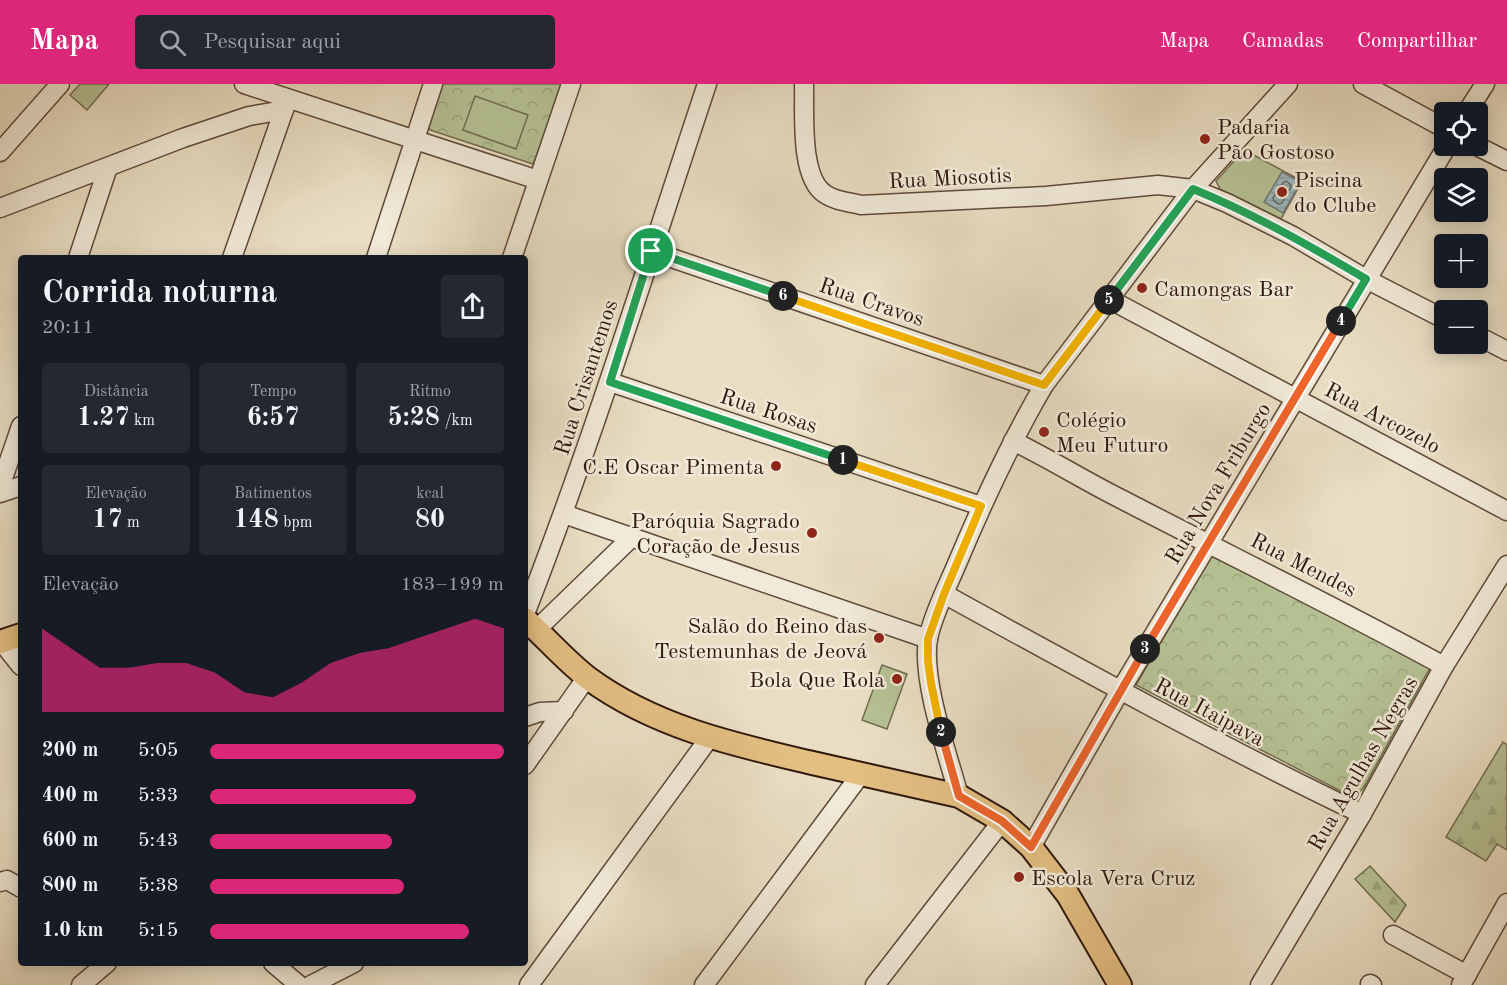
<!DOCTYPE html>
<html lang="pt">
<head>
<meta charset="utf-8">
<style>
  :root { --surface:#171b24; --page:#242831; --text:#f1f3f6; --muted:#9ea1a6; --accent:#db2777 }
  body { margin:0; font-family:"Old Standard TT",serif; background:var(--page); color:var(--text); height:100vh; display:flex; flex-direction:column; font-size:22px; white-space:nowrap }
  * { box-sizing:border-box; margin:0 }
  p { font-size:20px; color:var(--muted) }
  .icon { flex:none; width:33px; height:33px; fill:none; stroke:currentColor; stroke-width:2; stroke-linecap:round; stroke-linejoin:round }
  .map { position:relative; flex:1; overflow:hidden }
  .side { position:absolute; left:18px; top:171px; width:510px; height:711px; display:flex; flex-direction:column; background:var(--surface); border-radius:6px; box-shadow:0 3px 15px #0003 }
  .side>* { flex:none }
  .controls { position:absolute; left:1434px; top:18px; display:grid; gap:12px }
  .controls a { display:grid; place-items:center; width:54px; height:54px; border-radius:6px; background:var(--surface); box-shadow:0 3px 15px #0003; font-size:30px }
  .pin { position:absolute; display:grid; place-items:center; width:51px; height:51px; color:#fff; margin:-26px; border:3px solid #fff; border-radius:50%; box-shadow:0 2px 6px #0007 }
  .km { position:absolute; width:30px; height:30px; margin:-15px; border-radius:50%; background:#222; color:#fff; font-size:16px; line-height:30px; text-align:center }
  .round { display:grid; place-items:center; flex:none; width:63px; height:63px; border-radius:6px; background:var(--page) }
  .overview { display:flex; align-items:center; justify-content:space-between; height:102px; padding:0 24px }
  h1 { font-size:33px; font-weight:700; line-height:45px }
  .stats { display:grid; grid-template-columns:repeat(3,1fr); gap:9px; height:102px; padding:6px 24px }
  .stats div { display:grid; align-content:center; border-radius:6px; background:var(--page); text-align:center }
  .stats b { font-size:26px; font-weight:700 }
  .stats small { font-size:16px; font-weight:400 }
  .stats p { font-size:16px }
  .chart { height:168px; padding:12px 24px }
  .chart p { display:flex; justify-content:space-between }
  .chart svg { width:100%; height:108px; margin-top:6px; fill:var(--accent); opacity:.7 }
  ul { padding:0 24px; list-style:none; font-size:20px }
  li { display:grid; grid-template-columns:96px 72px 1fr; align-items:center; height:45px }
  li i { height:15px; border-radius:8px; background:var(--accent) }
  header { display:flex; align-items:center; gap:36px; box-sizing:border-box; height:84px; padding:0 30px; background:var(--accent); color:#fff }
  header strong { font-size:28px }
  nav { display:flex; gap:33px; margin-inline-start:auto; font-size:21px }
  .search { width:420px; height:54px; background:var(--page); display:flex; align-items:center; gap:15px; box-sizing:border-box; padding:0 21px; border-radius:6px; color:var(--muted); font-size:22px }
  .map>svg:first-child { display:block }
</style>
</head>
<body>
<header>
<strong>Mapa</strong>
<div class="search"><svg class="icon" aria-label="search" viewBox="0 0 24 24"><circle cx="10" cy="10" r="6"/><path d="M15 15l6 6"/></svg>Pesquisar aqui</div>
<nav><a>Mapa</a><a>Camadas</a><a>Compartilhar</a></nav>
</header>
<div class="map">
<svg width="1507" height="901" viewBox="0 0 1507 901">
  <defs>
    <pattern id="forest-firs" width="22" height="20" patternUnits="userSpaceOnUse" patternTransform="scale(1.5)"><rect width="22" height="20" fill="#b5c194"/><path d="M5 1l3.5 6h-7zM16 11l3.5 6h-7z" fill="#9ca57e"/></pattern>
    <pattern id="park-crowns" width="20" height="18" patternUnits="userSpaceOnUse" patternTransform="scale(1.5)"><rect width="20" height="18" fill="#b5c194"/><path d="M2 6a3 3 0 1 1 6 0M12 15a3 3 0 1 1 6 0" fill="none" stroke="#9ca57e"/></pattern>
    <pattern id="water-rules" width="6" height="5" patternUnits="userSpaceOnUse" patternTransform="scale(1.5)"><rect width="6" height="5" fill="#9cb9be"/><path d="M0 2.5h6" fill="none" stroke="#879ea2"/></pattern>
  </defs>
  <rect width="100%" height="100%" fill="#e9dec3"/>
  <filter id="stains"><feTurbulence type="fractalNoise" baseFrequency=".00333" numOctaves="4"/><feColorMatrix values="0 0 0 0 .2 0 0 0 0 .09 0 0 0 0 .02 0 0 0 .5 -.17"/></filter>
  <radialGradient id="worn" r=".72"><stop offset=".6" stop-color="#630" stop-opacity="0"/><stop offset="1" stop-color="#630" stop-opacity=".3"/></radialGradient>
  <g fill="url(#forest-firs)" stroke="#726c50" stroke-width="1.5">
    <polygon points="1503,658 1507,661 1507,766 1497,760 1486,777 1446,753"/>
    <polygon points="1370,782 1406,821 1395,838 1355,795"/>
  </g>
  <g fill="url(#park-crowns)" stroke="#726c50" stroke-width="1.5">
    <polygon points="439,0 565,0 533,80 430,46 427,38"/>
    <polygon points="1214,467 1431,582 1364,703 1360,708 1350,712 1136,601"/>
  </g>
  <g fill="#b5c194" stroke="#726c50" stroke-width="1.5">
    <polygon points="80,0 109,0 87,26 70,11"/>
    <polygon points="475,12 528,31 516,65 463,46"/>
    <polygon points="1244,66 1302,97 1281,135 1220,105 1216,97"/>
    <polygon points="882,581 907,590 887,645 862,636"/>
  </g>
  <polygon fill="url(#water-rules)" stroke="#707877" stroke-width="1.5" points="1282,88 1301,98 1283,129 1264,118"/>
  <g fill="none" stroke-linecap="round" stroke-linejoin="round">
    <polygon stroke="#666866" stroke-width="1.5" points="1286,97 1290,100 1291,103 1282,119 1279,120 1274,117 1273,114 1283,99"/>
    <defs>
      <g id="minor">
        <polyline points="244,0 538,96"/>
        <path d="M804 0C805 28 799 93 825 110 835 117 849 118 861 121L1046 112 1158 101 1193 105 1227 119 1293 152 1366 195 1444 235"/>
        <polyline points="1363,0 1444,44"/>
        <polyline points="1467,28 1485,0"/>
        <polyline points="1477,62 1507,77"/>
        <polyline points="0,68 60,0"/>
        <polyline points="0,124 183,54 249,32 284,26"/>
        <polyline points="651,167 1044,301"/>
        <polyline points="78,174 108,83"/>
        <polyline points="232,174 287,17"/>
        <polyline points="376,174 433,0"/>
        <polyline points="512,174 571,0"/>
        <polyline points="1109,215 1507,427"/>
        <polyline points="1478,252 1507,267"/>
        <polyline points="610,298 981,422"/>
        <path d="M1013 357C1050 375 1085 397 1121 415 1229 471 1338 524 1444 582"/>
        <polyline points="0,403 21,342"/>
        <polyline points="0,409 21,402"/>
        <polyline points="564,430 928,555"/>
        <path d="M944 510C1082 586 1220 662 1362 730"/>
        <path d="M525 530C593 356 648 177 707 0"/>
        <polyline points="536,546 632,453"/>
        <polyline points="2,558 21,582"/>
        <polyline points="525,633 540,628 564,627"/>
        <polyline points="525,681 587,593"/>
        <path d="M959 712C948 671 921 596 928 555 932 533 947 503 956 482 982 420 1010 359 1044 301L1193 105 1288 0"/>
        <polyline points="1031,763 1120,607 1447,62"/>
        <polyline points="0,798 7,796 21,804"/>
        <polyline points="1393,851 1467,891"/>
        <polyline points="273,879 299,901"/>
        <polyline points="1370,900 1372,901"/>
        <polyline points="81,901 107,879"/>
        <polyline points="311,901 354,879"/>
        <polyline points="529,901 710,653"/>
        <polyline points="704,901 861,690"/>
        <polyline points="875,901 1002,737"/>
        <polyline points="1260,901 1362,730 1444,582 1507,481"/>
        <polyline points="1461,901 1507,819"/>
      </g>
      <g id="major">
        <path d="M525 535C546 554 566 577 588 594 653 642 731 660 808 678 858 689 908 701 959 712L1002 737 1031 763 1068 811 1120 901"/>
        <polyline points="0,558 21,551"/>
      </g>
    </defs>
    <use href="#minor" stroke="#5e493a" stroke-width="21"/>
    <use href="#major" stroke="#2f170d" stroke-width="26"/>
    <use href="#minor" stroke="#f1ead8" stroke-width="18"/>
    <use href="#major" stroke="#e4bf82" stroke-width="22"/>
  </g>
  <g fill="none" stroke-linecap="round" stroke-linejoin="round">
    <defs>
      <polyline id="split-1" points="651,167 610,298 843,376"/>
      <polyline id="split-2" points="843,376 981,422 944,510 928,555 928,577 931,599 941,648"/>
      <polyline id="split-3" points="941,648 959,712 1002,737 1031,763 1145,565"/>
      <polyline id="split-4" points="1145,565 1341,237"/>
      <path id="split-5" d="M1109 216 1193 105C1254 130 1310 162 1366 195L1341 237"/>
      <polyline id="split-6" points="783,212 1044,301 1109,216"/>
      <polyline id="split-7" points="651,167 783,212"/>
    </defs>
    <use href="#split-1" stroke="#fff" stroke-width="12"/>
    <use href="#split-2" stroke="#fff" stroke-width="12"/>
    <use href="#split-3" stroke="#fff" stroke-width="12"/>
    <use href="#split-4" stroke="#fff" stroke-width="12"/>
    <use href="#split-5" stroke="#fff" stroke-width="12"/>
    <use href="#split-6" stroke="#fff" stroke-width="12"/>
    <use href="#split-7" stroke="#fff" stroke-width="12"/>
    <use href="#split-1" stroke="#22a559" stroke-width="8"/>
    <use href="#split-2" stroke="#f5b400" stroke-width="8"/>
    <use href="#split-3" stroke="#f0652b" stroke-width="8"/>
    <use href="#split-4" stroke="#f0652b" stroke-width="8"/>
    <use href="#split-5" stroke="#22a559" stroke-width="8"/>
    <use href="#split-6" stroke="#f5b400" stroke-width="8"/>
    <use href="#split-7" stroke="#22a559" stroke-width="8"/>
  </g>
  <g fill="#8f2418" stroke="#f1ead8" stroke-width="2">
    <circle cx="1205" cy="55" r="6"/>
    <circle cx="1282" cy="108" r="6"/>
    <circle cx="1142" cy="204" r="6"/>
    <circle cx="1044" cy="348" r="6"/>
    <circle cx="776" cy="382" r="6"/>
    <circle cx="812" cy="449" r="6"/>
    <circle cx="879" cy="554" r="6"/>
    <circle cx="897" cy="595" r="6"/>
    <circle cx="1019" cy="793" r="6"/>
  </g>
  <g text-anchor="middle" stroke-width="5" stroke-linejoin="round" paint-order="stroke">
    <g font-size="22" fill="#2f170d" stroke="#f1ead8" text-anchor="start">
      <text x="1217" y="50">Padaria<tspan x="1217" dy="25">Pão Gostoso</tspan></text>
      <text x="1294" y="103">Piscina<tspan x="1294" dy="25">do Clube</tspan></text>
      <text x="1154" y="212">Camongas Bar</text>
      <text x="1056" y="343">Colégio<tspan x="1056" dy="25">Meu Futuro</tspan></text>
      <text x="764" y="390" text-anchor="end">C.E Oscar Pimenta</text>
      <text x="800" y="444" text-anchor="end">Paróquia Sagrado<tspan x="800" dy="25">Coração de Jesus</tspan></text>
      <text x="867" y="549" text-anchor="end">Salão do Reino das<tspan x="867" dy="25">Testemunhas de Jeová</tspan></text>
      <text x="885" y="603" text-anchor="end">Bola Que Rola</text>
      <text x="1031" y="801">Escola Vera Cruz</text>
    </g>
    <g font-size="22" fill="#2f170d" stroke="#f1ead8">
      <text transform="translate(950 93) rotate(-3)" y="8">Rua Miosotis</text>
      <text transform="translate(872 217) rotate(19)" y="8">Rua Cravos</text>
      <text transform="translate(585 293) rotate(-72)" y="8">Rua Crisantemos</text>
      <text transform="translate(769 326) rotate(18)" y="8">Rua Rosas</text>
      <text transform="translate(1383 333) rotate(28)" y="8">Rua Arcozelo</text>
      <text transform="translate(1217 399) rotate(-59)" y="8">Rua Nova Friburgo</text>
      <text transform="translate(1304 480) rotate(27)" y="8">Rua Mendes</text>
      <text transform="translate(1210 627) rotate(28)" y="8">Rua Itaipava</text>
      <text transform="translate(1362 679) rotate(-60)" y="8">Rua Agulhas Negras</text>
    </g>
  </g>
  <rect width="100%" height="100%" filter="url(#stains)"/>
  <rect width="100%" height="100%" fill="url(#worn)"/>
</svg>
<div class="controls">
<a><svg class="icon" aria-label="locate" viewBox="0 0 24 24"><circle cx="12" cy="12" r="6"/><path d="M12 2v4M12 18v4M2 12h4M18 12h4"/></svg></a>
<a><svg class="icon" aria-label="layers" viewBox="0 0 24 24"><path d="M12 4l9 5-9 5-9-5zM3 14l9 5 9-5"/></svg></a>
<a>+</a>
<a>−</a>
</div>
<div class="pin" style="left:651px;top:167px;background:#1e9e55"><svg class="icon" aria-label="arrive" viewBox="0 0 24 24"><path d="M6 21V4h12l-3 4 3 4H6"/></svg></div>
<b class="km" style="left:843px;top:376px">1</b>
<b class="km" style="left:941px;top:648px">2</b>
<b class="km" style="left:1145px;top:565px">3</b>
<b class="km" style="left:1341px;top:237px">4</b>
<b class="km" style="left:1109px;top:216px">5</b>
<b class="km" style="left:783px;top:212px">6</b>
<section class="side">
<div class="overview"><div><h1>Corrida noturna</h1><p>20:11</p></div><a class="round"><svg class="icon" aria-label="share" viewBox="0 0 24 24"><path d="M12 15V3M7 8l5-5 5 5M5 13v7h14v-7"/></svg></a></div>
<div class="stats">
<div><p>Distância</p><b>1.27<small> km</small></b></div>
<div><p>Tempo</p><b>6:57</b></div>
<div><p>Ritmo</p><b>5:28<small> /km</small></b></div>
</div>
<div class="stats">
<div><p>Elevação</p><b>17<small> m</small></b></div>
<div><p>Batimentos</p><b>148<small> bpm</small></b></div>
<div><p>kcal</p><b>80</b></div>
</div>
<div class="chart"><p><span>Elevação</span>183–199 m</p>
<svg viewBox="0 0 160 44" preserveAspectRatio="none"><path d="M0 44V10L10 18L20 26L30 26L40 24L50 24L60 28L70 36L80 38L90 32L100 24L110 20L120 18L130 14L140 10L150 6L160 10V44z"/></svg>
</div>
<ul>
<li><b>200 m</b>5:05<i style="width:100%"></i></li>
<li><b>400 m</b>5:33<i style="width:70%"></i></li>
<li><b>600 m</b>5:43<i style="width:62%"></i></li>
<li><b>800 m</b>5:38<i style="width:66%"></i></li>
<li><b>1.0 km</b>5:15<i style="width:88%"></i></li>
</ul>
</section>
</div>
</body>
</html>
